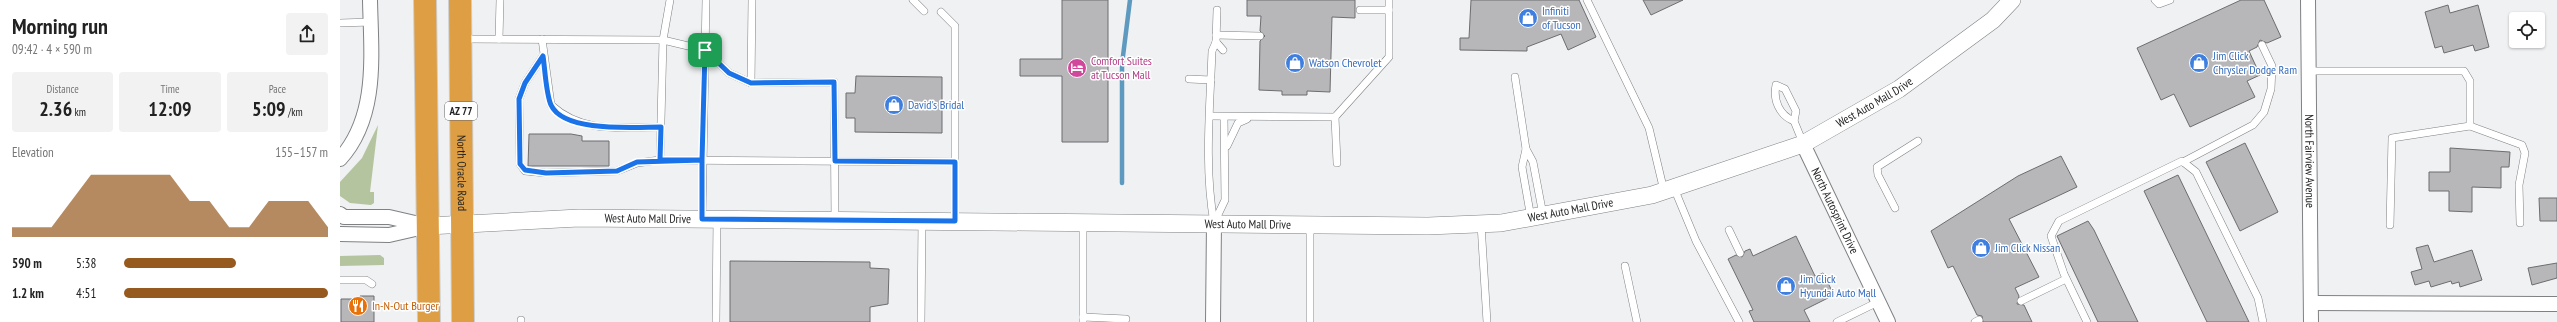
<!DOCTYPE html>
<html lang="en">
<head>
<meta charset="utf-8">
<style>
  :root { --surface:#fff; --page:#f2f2f2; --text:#222; --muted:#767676; --accent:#975a1e }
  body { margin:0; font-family:"PT Sans Narrow",sans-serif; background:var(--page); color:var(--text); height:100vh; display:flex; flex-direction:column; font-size:15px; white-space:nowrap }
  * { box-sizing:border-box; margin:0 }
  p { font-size:13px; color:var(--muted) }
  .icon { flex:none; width:22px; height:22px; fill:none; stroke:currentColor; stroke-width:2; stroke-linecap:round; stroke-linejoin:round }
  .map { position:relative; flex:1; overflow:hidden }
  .side { display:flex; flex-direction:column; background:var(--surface); width:340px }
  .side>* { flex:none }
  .buttons { position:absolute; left:2169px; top:12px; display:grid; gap:8px }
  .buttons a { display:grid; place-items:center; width:36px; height:36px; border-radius:4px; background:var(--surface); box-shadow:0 1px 3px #0004; font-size:20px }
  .pin { position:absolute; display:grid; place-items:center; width:34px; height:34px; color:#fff; margin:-17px; border-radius:8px; box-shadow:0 2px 6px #0006 }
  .round { display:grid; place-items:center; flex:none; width:42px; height:42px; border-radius:4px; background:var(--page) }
  .summary { display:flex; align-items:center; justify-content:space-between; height:68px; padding:0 12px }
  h1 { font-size:22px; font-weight:600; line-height:30px }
  .metrics { display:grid; grid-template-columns:repeat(3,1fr); gap:6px; height:68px; padding:4px 12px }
  .metrics div { display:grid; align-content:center; border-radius:4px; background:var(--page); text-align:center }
  .metrics b { font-size:20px; font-weight:600 }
  .metrics small { font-size:11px; font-weight:400 }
  .metrics p { font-size:11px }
  .chart { height:112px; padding:8px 12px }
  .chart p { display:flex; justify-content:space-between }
  .chart svg { width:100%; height:72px; margin-top:4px; fill:var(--accent); opacity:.7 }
  ul { padding:0 12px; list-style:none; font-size:13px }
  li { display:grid; grid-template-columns:64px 48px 1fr; align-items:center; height:30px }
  li i { height:10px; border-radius:5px; background:var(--accent) }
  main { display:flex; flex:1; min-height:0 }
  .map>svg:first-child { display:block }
</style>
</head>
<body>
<main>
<section class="side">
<div class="summary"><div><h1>Morning run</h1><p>09:42 · 4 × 590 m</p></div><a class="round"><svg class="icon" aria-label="share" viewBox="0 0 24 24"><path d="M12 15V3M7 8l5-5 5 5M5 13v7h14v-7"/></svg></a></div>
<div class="metrics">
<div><p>Distance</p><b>2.36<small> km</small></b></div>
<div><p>Time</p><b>12:09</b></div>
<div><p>Pace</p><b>5:09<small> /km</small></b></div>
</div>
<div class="chart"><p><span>Elevation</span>155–157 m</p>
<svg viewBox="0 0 160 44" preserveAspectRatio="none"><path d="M0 44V38L10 38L20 38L30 22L40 6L50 6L60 6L70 6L80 6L90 22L100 22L110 38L120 38L130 22L140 22L150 22L160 38V44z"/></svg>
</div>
<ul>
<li><b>590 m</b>5:38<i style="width:55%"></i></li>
<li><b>1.2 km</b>4:51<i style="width:100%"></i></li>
</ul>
</section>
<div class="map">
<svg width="2217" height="322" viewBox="0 0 2217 322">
  <rect width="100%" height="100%" fill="#eff1f3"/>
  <g fill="#b4c49e">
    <polygon points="38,125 30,192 34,192 34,203 31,205 10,203 0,196 0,182 22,158"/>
    <polygon points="40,255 44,258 44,265 0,266 0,256"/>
  </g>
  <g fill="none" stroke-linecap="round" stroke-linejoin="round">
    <polyline stroke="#5e9abf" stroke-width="4.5" points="782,183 782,64 790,0"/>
  </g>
  <g fill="#b7b7b9" stroke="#6d6d70">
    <polygon points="722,0 768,0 768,142 722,142 722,76 680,76 680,59 722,59"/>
    <polygon points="907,0 1015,0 1015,18 992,17 990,92 967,91 967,95 942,95 942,91 919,90 920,41 925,36 920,31 921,16 907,16"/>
    <polygon points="1131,0 1239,0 1256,37 1228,50 1221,34 1187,47 1187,51 1120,50 1120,38 1129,38"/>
    <polygon points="1303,0 1343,0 1311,15"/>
    <polygon points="1901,0 1924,0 1941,37 1927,43 1920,40 1917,47 1909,51 1920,75 1907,81 1915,97 1850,127 1834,94 1821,100 1797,48"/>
    <polygon points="2108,5 2110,13 2138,5 2149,47 2135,51 2133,45 2104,53 2102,46 2095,48 2085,12"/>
    <polygon points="516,76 602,77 602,133 515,132 515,118 506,118 506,93 515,93"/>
    <polygon points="189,134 231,134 242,136 242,141 269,141 269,166 188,166"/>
    <polygon points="1905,143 1938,212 1900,231 1866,162"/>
    <polygon points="2110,148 2170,152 2169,167 2161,167 2161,188 2132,187 2132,212 2109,211 2109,191 2089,191 2089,172 2110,172"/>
    <polygon points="1721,156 1737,187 1669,219 1699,277 1675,288 1679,296 1677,304 1684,305 1692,322 1643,322 1642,316 1637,315 1613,266 1608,268 1591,231 1678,176"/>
    <polygon points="1838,175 1909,322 1867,322 1804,191"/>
    <polygon points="2199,198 2217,198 2217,221 2200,221"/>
    <polygon points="1748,221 1754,230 1798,322 1758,322 1717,236"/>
    <polygon points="1456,236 1475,276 1483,273 1494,295 1464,310 1470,322 1414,322 1409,311 1413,310 1388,259 1396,255 1402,257 1405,251 1410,249 1413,256"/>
    <polygon points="2088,245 2094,262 2132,250 2142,280 2120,287 2119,282 2112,284 2111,281 2091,287 2089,281 2075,285 2071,272 2082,269 2076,248"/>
    <polygon points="390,261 530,262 530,268 549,269 548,304 530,307 530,322 390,322"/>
    <polygon points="2217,263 2217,278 2192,285 2188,268"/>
    <polygon points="20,296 34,296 34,322 1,322 1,299 20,299"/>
  </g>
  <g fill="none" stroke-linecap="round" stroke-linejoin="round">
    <defs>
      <g id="service">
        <polyline points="573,0 584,11"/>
        <polyline points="1247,0 1309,128 1324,191"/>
        <polyline points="1815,0 1819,4 1830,0"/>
        <polyline points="1020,10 1049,10"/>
        <polyline points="601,12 615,26 615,221"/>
        <polyline points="0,23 31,22"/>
        <polyline points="876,35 920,36"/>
        <polyline points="124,39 323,40 365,50 389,73 411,83 494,82 495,220"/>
        <polyline points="159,39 160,0"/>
        <path d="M202 39 211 105C243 134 280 127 321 127"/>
        <polyline points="876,42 883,50"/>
        <polyline points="203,56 185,83 179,99 180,164 185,171 206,173 277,171 297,163 320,160 615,162"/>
        <polyline points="1969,71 2124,71 2130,81 2130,126 2182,145 2185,153 2179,185 2180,223"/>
        <polyline points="1175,77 1186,149"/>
        <polyline points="849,79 871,80"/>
        <polyline points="411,83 412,0"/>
        <path d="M1436 85 1445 89 1456 111 1454 121C1439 115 1433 100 1436 85Z"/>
        <polyline points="870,116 995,117"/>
        <polyline points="1454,121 1463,143"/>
        <polyline points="887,146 898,123 907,119"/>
        <polyline points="320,160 323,40 330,0"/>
        <polyline points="1843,162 1913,125 1924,112 1931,89 1932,66 1922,45"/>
        <polyline points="997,163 995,117 1049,57 1049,0"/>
        <polyline points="1334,188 1356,241 1399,322"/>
        <polyline points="1555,208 1538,175 1537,167 1578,141"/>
        <polyline points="1191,218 1182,167 1186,149 1193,162 1203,215"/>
        <polyline points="362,219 366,0"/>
        <path d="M874 223C864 167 870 107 872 51L876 42 877 10"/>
        <polyline points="874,223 885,200 884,117"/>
        <polyline points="970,224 970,322"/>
        <polyline points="1141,224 1147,322"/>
        <polyline points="2050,225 2052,138 2130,126"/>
        <polyline points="1389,230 1400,253"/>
        <polyline points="1285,266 1297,322"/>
        <polyline points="0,280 26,280 32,284"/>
        <polyline points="1681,301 1726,279"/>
        <polyline points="743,317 786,319"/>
        <polyline points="181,322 181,320"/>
        <polyline points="376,322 377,219"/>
        <polyline points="581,322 582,221"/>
        <polyline points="743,322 743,222"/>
        <polyline points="1497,322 1538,302"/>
        <polyline points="1635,322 1639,320"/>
        <polyline points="1747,322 1724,274 1711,236 1719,221 1842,161 1856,172 1918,298 1923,322"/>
      </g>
      <g id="minor">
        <path id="s1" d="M1968 0 1971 322"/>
        <path id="s2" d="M1463 144 1548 322"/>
        <path d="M0 159C39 116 31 53 30 0"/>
        <polyline points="0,214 4,217 49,217 88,226"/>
        <polyline points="0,234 49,235 84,227"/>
        <polyline points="1971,303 2217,304"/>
        <polyline points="873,322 874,223"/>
      </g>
      <g id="tertiary">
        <path id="s3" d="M88 226 239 218 1088 226 1161 223 1312 195 1463 144 1559 89 1653 20 1672 0"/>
      </g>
      <g id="trunk">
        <polyline points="85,0 89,322"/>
        <path id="s4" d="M120 0 123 322"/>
      </g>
    </defs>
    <use href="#service" stroke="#7f8183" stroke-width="8"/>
    <use href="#minor" stroke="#7f8183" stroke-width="16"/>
    <use href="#tertiary" stroke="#7f8183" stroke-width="18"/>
    <use href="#trunk" stroke="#cecece" stroke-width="24"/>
    <use href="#service" stroke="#fff" stroke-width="7"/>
    <use href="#minor" stroke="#fff" stroke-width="14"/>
    <use href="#tertiary" stroke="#fff" stroke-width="17"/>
    <use href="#trunk" stroke="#de9f44" stroke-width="22"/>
  </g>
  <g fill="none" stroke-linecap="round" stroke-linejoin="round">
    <defs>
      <path id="route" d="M365 50 362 160 297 162 277 171 206 173 185 170 180 164 179 99 185 83 203 56C205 69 206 94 211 105 224 133 295 127 321 127L320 160H362V219L615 221V162L495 161 494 82 411 83 389 73 365 50"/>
    </defs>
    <use href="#route" stroke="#fff" stroke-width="8"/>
    <use href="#route" stroke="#1a73e8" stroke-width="5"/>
  </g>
  <defs>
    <symbol id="shop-disc" viewBox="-11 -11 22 22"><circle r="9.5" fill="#3f7fe0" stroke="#fff"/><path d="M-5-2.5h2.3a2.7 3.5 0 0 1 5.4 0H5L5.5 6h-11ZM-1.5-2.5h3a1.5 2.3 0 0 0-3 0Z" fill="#fff"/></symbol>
    <symbol id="hotel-disc" viewBox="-11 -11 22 22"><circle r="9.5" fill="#d1479c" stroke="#fff"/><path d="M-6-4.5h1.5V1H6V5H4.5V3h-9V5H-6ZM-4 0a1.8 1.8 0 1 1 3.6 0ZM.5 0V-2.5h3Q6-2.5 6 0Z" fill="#fff"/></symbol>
    <symbol id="restaurant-disc" viewBox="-11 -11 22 22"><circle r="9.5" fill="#e8710a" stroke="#fff"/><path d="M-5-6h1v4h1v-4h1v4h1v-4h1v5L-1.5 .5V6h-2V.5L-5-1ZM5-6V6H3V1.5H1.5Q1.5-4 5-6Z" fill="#fff"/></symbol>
  </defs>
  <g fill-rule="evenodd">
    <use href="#shop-disc" x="1177" y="7" width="22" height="22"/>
    <use href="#shop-disc" x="944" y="52" width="22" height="22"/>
    <use href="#shop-disc" x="1848" y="52" width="22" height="22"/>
    <use href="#hotel-disc" x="726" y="57" width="22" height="22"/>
    <use href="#shop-disc" x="543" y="94" width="22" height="22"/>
    <use href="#shop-disc" x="1630" y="237" width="22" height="22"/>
    <use href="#shop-disc" x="1435" y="275" width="22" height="22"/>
    <use href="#restaurant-disc" x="7" y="295" width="22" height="22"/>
  </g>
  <g text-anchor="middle" stroke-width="3" stroke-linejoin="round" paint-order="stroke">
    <rect fill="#fff" stroke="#626364" stroke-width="1" x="105" y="102" width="32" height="18" rx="3"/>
    <g font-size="11" font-weight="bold" fill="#1f2021">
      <text x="121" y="115">AZ 77</text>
    </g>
    <g font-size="12" fill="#366cbe" stroke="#fff" text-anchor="start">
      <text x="1202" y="15">Infiniti<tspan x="1202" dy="14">of Tucson</tspan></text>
      <text x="1873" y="60">Jim Click<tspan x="1873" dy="14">Chrysler Dodge Ram</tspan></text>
      <text x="969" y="67">Watson Chevrolet</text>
      <text x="568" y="109">David's Bridal</text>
      <text x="1655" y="252">Jim Click Nissan</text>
      <text x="1460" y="283">Jim Click<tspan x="1460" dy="14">Hyundai Auto Mall</tspan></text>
    </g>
    <g font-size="12" fill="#b23c85" stroke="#fff" text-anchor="start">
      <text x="751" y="65">Comfort Suites<tspan x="751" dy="14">at Tucson Mall</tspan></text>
    </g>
    <g font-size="12" fill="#1f2021" stroke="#fff">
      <text dy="4" stroke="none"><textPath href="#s3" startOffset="1469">West Auto Mall Drive</textPath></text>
      <text dy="4" stroke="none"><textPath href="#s1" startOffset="161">North Fairview Avenue</textPath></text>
      <text dy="4" stroke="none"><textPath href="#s4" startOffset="173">North Oracle Road</textPath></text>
      <text dy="4" stroke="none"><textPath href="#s3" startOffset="1144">West Auto Mall Drive</textPath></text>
      <text dy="4" stroke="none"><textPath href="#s2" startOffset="74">North Autosprint Drive</textPath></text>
      <text dy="4" stroke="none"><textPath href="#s3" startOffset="220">West Auto Mall Drive</textPath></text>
      <text dy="4" stroke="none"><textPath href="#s3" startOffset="820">West Auto Mall Drive</textPath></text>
    </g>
    <g font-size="12" fill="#c56008" stroke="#fff" text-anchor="start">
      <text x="32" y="310">In-N-Out Burger</text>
    </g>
  </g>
</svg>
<div class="buttons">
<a><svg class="icon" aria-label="locate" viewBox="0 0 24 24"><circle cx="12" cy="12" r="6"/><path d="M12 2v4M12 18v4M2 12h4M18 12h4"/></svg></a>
</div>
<div class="pin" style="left:365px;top:50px;background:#1e9e55"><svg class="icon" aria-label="arrive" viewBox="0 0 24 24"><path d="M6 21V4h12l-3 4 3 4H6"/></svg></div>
</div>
</main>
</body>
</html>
